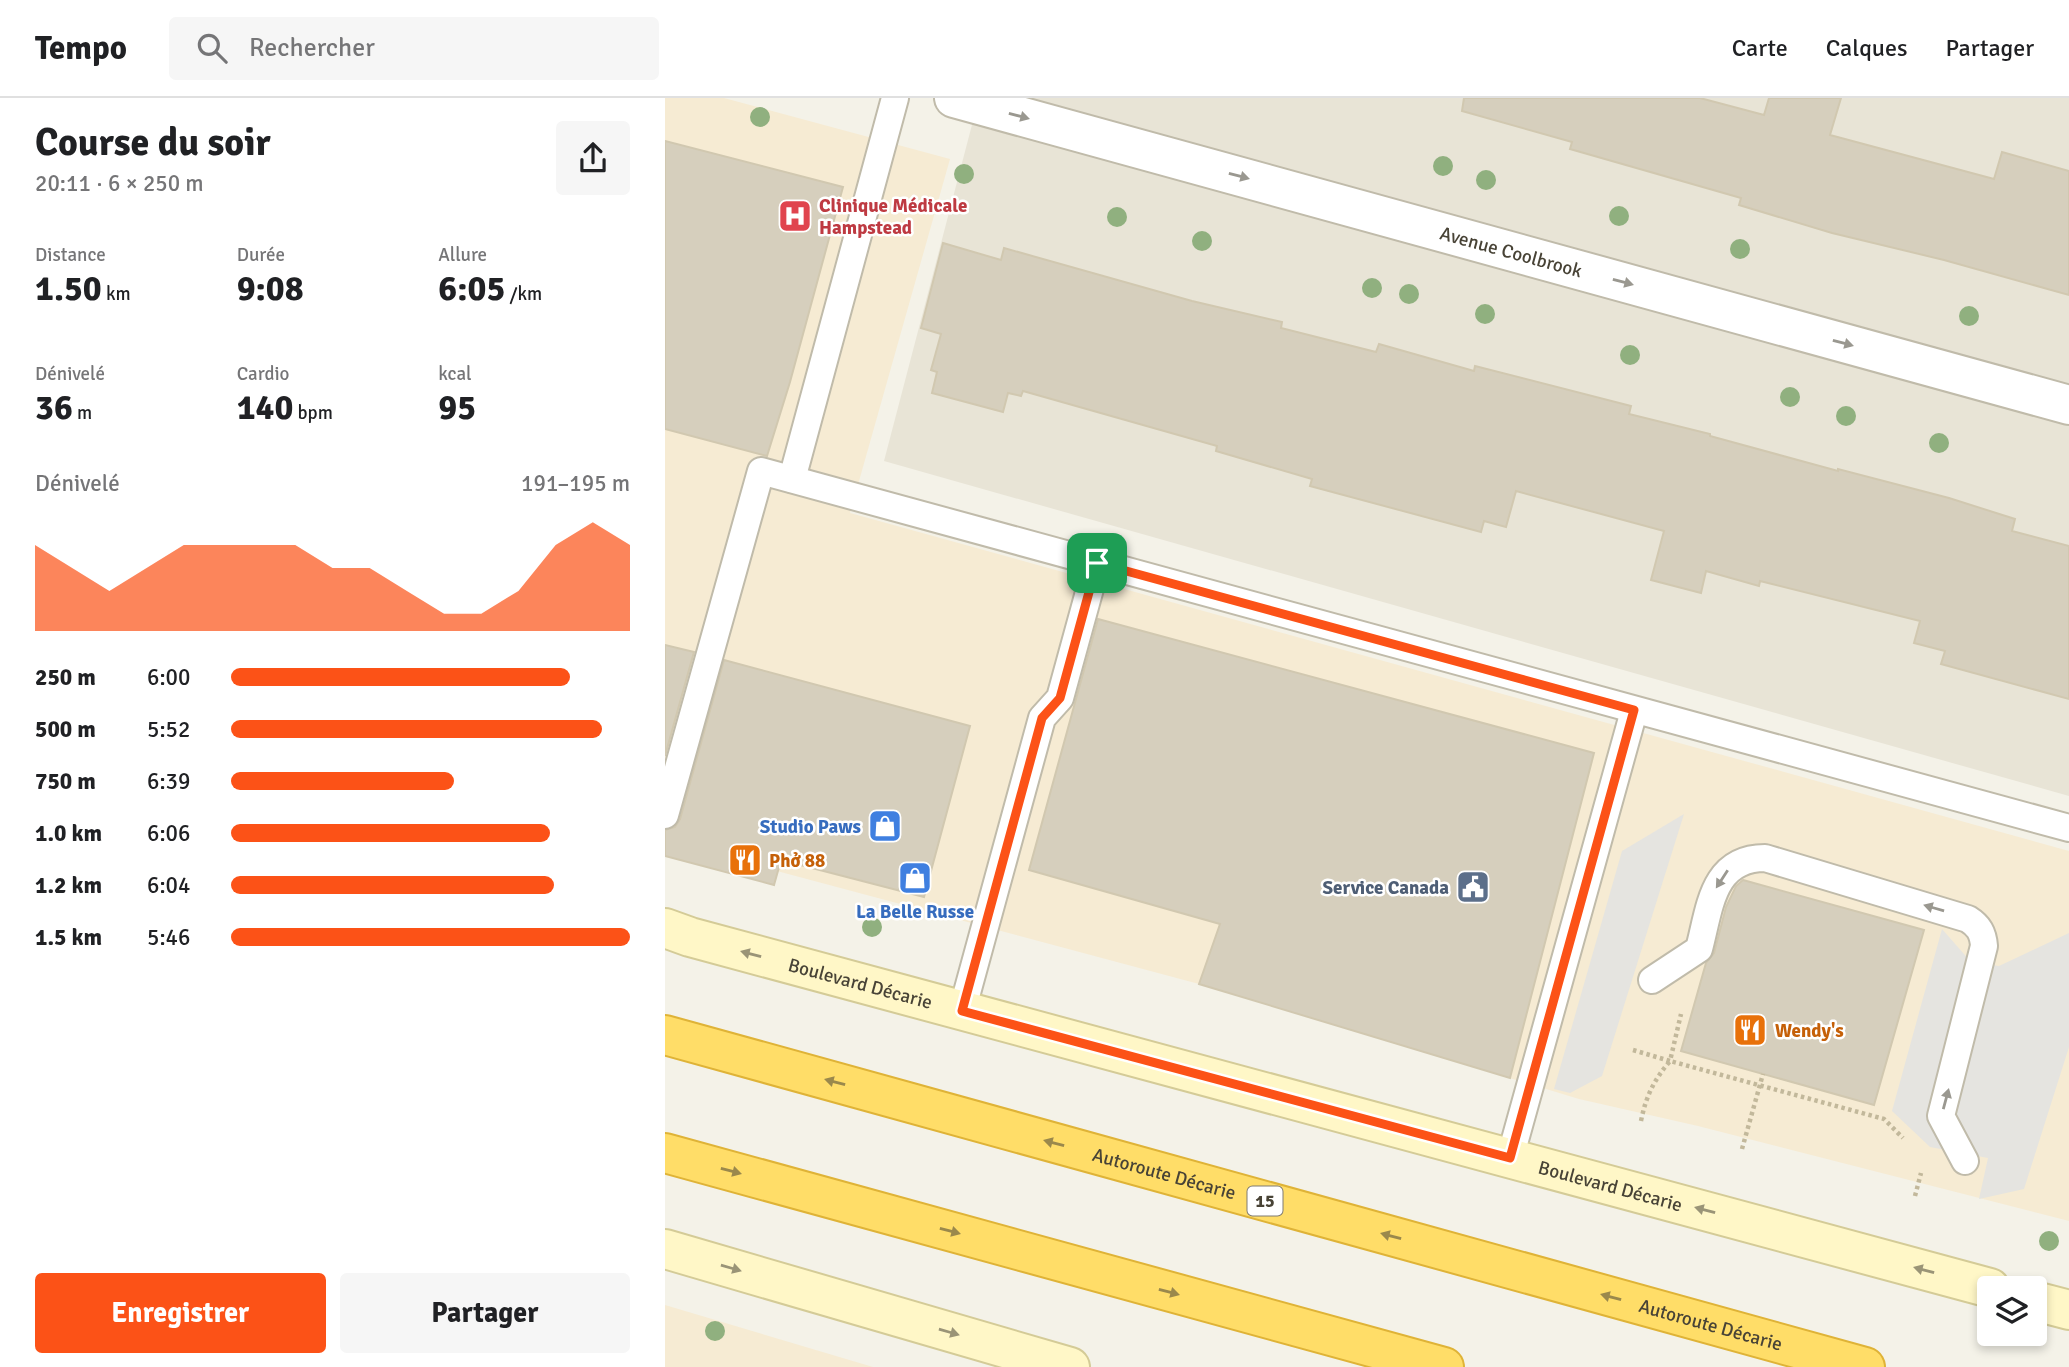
<!DOCTYPE html>
<html lang="fr">
<head>
<meta charset="utf-8">
<style>
  :root { --surface:#fff; --page:#f6f6f6; --text:#202124; --muted:#757577; --line:#e0e0e0; --accent:#fc5217 }
  body { margin:0; font-family:Signika,sans-serif; background:var(--page); color:var(--text); height:100vh; display:flex; flex-direction:column; font-size:26px; white-space:nowrap }
  * { box-sizing:border-box; margin:0 }
  p { font-size:23px; color:var(--muted) }
  .icon { flex:none; width:38px; height:38px; fill:none; stroke:currentColor; stroke-width:2; stroke-linecap:round; stroke-linejoin:round }
  .map { position:relative; flex:1; overflow:hidden }
  .side { display:flex; flex-direction:column; background:var(--surface); width:665px }
  .side>* { flex:none }
  .buttons { position:absolute; left:1312px; top:1178px; display:grid; gap:14px }
  .buttons a { display:grid; place-items:center; width:70px; height:70px; border-radius:7px; background:var(--surface); box-shadow:0 4px 10px #0003; font-size:35px }
  .pin { position:absolute; display:grid; place-items:center; width:60px; height:60px; color:#fff; margin:-30px; border-radius:14px; box-shadow:0 4px 10px #0006 }
  .round { display:grid; place-items:center; flex:none; width:74px; height:74px; border-radius:7px; background:var(--page) }
  .headline { display:flex; align-items:center; justify-content:space-between; height:119px; padding:0 35px }
  h1 { font-size:38px; font-weight:800; line-height:52px }
  .metrics { display:grid; grid-template-columns:repeat(3,1fr); gap:10px; height:119px; padding:7px 35px }
  .metrics div { display:grid; align-content:center }
  .metrics b { font-size:35px; font-weight:800 }
  .metrics small { font-size:19px; font-weight:400 }
  .metrics p { font-size:19px }
  .chart { height:196px; padding:14px 35px }
  .chart p { display:flex; justify-content:space-between }
  .chart svg { width:100%; height:126px; margin-top:7px; fill:var(--accent); opacity:.7 }
  .primary-button { display:flex; gap:14px; margin-top:auto; padding:14px 35px }
  .primary-button a { flex:1; height:80px; border-radius:7px; background:var(--accent); color:#fff; font-size:28px; font-weight:800; line-height:80px; text-align:center }
  .primary-button a+a { background:var(--page); color:var(--text) }
  ul { padding:0 35px; list-style:none; font-size:23px }
  li { display:grid; grid-template-columns:112px 84px 1fr; align-items:center; height:52px }
  li i { height:18px; border-radius:9px; background:var(--accent) }
  header { display:flex; align-items:center; gap:42px; box-sizing:border-box; height:98px; padding:0 35px; background:var(--surface); border-bottom:2px solid var(--line) }
  header strong { font-size:33px }
  nav { display:flex; gap:38px; margin-inline-start:auto; font-size:24px }
  .search { width:490px; height:63px; background:var(--page); display:flex; align-items:center; gap:18px; box-sizing:border-box; padding:0 24px; border-radius:7px; color:var(--muted); font-size:26px }
  main { display:flex; flex:1; min-height:0 }
  .map>svg:first-child { display:block }
</style>
</head>
<body>
<header>
<strong>Tempo</strong>
<div class="search"><svg class="icon" aria-label="search" viewBox="0 0 24 24"><circle cx="10" cy="10" r="6"/><path d="M15 15l6 6"/></svg>Rechercher</div>
<nav><a>Carte</a><a>Calques</a><a>Partager</a></nav>
</header>
<main>
<section class="side">
<div class="headline"><div><h1>Course du soir</h1><p>20:11 · 6 × 250 m</p></div><a class="round"><svg class="icon" aria-label="share" viewBox="0 0 24 24"><path d="M12 15V3M7 8l5-5 5 5M5 13v7h14v-7"/></svg></a></div>
<div class="metrics">
<div><p>Distance</p><b>1.50<small> km</small></b></div>
<div><p>Durée</p><b>9:08</b></div>
<div><p>Allure</p><b>6:05<small> /km</small></b></div>
</div>
<div class="metrics">
<div><p>Dénivelé</p><b>36<small> m</small></b></div>
<div><p>Cardio</p><b>140<small> bpm</small></b></div>
<div><p>kcal</p><b>95</b></div>
</div>
<div class="chart"><p><span>Dénivelé</span>191–195 m</p>
<svg viewBox="0 0 160 44" preserveAspectRatio="none"><path d="M0 44V14L10 22L20 30L30 22L40 14L50 14L60 14L70 14L80 22L90 22L100 30L110 38L120 38L130 30L140 14L150 6L160 14V44z"/></svg>
</div>
<ul>
<li><b>250 m</b>6:00<i style="width:85%"></i></li>
<li><b>500 m</b>5:52<i style="width:93%"></i></li>
<li><b>750 m</b>6:39<i style="width:56%"></i></li>
<li><b>1.0 km</b>6:06<i style="width:80%"></i></li>
<li><b>1.2 km</b>6:04<i style="width:81%"></i></li>
<li><b>1.5 km</b>5:46<i style="width:100%"></i></li>
</ul>
<div class="primary-button"><a>Enregistrer</a><a>Partager</a></div>
</section>
<div class="map">
<svg width="1404" height="1269" viewBox="0 0 1404 1269">
  <rect width="100%" height="100%" fill="#f4f2e8"/>
  <polygon fill="#e8e4d6" points="314,0 1404,0 1404,698 219,363"/>
  <g fill="#f6ebd3">
    <polygon points="0,0 59,0 285,61 185,415 1404,753 1404,1123 1033,1028 914,1001 534,886 0,743"/>
    <polygon points="0,1207 208,1269 0,1269"/>
  </g>
  <g fill="#e5e4e0">
    <polygon points="1019,716 937,978 905,995 889,991 957,753"/>
    <polygon points="1277,831 1306,864 1334,868 1404,835 1404,949 1359,1091 1314,1101 1323,1060 1265,1049 1227,1013"/>
  </g>
  <g fill="#d6cfbd" stroke="#d1c8b0" stroke-width="2">
    <polygon points="799,0 1035,0 1099,17 1104,0 1176,0 1165,37 1329,81 1337,54 1404,73 1404,197 1279,162 1167,135 1074,107 1076,100 905,51 907,44 797,13"/>
    <polygon points="0,43 178,89 125,284 102,358 0,331"/>
    <polygon points="278,145 336,162 339,150 527,203 617,224 616,230 711,254 714,246 809,273 810,268 966,308 964,316 1045,336 1045,338 1173,373 1173,371 1284,400 1350,421 1347,433 1404,448 1404,601 1276,566 1280,553 1249,545 1255,523 1095,483 1094,488 1041,473 1036,495 986,482 999,433 851,393 841,429 819,423 816,434 645,388 647,381 551,353 552,348 358,293 356,298 343,295 338,314 267,295 272,274 266,272 276,236 256,230"/>
    <polygon points="433,521 929,655 845,980 534,886 555,826 364,772"/>
    <polygon points="0,547 29,554 0,658"/>
    <polygon points="59,562 305,628 259,799 116,762 109,787 0,758 0,732 10,729 15,721"/>
    <polygon points="1078,782 1259,832 1209,1007 1016,953 1041,865 1049,855 1061,809 1071,788"/>
  </g>
  <g fill="none" stroke-linecap="round" stroke-linejoin="round">
    <defs>
      <g id="service">
        <polyline points="127,381 230,0"/>
        <polyline points="0,717 96,373 1404,730"/>
        <path d="M987 882 1034 851C1045 810 1047 760 1100 760L1303 821C1314 828 1318 835 1319 848L1276 1018 1300 1063"/>
        <polyline points="297,913 377,620 395,600 432,465"/>
        <polyline points="845,1060 969,613"/>
      </g>
      <g id="minor">
        <path id="s1" d="M289 0 1404 307"/>
      </g>
      <g id="secondary">
        <path id="s2" d="M0 830 25 839 1325 1190"/>
        <polyline points="0,1151 405,1269"/>
        <polyline points="1370,1203 1404,1212"/>
      </g>
      <g id="motorway">
        <path id="s3" d="M0 937 1200 1269"/>
        <polyline points="0,1055 779,1269"/>
      </g>
    </defs>
    <use href="#service" stroke="#c0bbaa" stroke-width="30"/>
    <use href="#minor" stroke="#c0bbaa" stroke-width="42"/>
    <use href="#secondary" stroke="#d4cb97" stroke-width="42"/>
    <use href="#motorway" stroke="#dfb337" stroke-width="42"/>
    <g stroke="#c2b89b" stroke-width="4.5" stroke-dasharray="3.5 3.5" stroke-linecap="butt">
      <polyline points="968,952 1005,963 1016,916"/>
      <path d="M976 1023C981 998 989 982 1005 963L1219 1021 1238 1040"/>
      <polyline points="1077,1051 1098,976"/>
      <polyline points="1250,1098 1256,1075"/>
    </g>
    <use href="#service" stroke="#fff" stroke-width="26"/>
    <use href="#minor" stroke="#fff" stroke-width="38"/>
    <use href="#secondary" stroke="#fff7c7" stroke-width="38"/>
    <use href="#motorway" stroke="#ffdd68" stroke-width="38"/>
  </g>
  <g fill="#90b07f">
    <circle cx="95" cy="19" r="10"/>
    <circle cx="778" cy="68" r="10"/>
    <circle cx="299" cy="76" r="10"/>
    <circle cx="821" cy="82" r="10"/>
    <circle cx="954" cy="118" r="10"/>
    <circle cx="452" cy="119" r="10"/>
    <circle cx="537" cy="143" r="10"/>
    <circle cx="1075" cy="151" r="10"/>
    <circle cx="707" cy="190" r="10"/>
    <circle cx="744" cy="196" r="10"/>
    <circle cx="820" cy="216" r="10"/>
    <circle cx="1304" cy="218" r="10"/>
    <circle cx="965" cy="257" r="10"/>
    <circle cx="1125" cy="299" r="10"/>
    <circle cx="1181" cy="318" r="10"/>
    <circle cx="1274" cy="345" r="10"/>
    <circle cx="207" cy="829" r="10"/>
    <circle cx="1384" cy="1143" r="10"/>
    <circle cx="50" cy="1233" r="10"/>
  </g>
  <defs><path id="oneway-solid" d="M-6-.8H1V-3.2L6.5 0L1 3.2V.8H-6Z" transform="scale(1.75)"/></defs>
  <g fill="#9a9890">
    <use href="#oneway-solid" transform="translate(354 18) rotate(15)"/>
    <use href="#oneway-solid" transform="translate(574 78) rotate(15)"/>
    <use href="#oneway-solid" transform="translate(958 184) rotate(15)"/>
    <use href="#oneway-solid" transform="translate(1178 245) rotate(15)"/>
    <use href="#oneway-solid" transform="translate(1057 781) rotate(123)"/>
    <use href="#oneway-solid" transform="translate(1269 810) rotate(-164)"/>
    <use href="#oneway-solid" transform="translate(1281 1001) rotate(-75)"/>
  </g>
  <g fill="#9a9477">
    <use href="#oneway-solid" transform="translate(86 856) rotate(-165)"/>
    <use href="#oneway-solid" transform="translate(1040 1112) rotate(-165)"/>
    <use href="#oneway-solid" transform="translate(66 1170) rotate(16)"/>
    <use href="#oneway-solid" transform="translate(1259 1172) rotate(-165)"/>
    <use href="#oneway-solid" transform="translate(284 1234) rotate(16)"/>
  </g>
  <g fill="#9a884c">
    <use href="#oneway-solid" transform="translate(170 984) rotate(-165)"/>
    <use href="#oneway-solid" transform="translate(389 1045) rotate(-165)"/>
    <use href="#oneway-solid" transform="translate(66 1073) rotate(15)"/>
    <use href="#oneway-solid" transform="translate(285 1133) rotate(15)"/>
    <use href="#oneway-solid" transform="translate(726 1138) rotate(-165)"/>
    <use href="#oneway-solid" transform="translate(504 1194) rotate(15)"/>
    <use href="#oneway-solid" transform="translate(946 1199) rotate(-165)"/>
  </g>
  <g fill="none" stroke-linecap="round" stroke-linejoin="round">
    <defs>
      <polygon id="route" points="432,465 969,612 845,1060 297,913 377,620 395,600"/>
    </defs>
    <use href="#route" stroke="#fff" stroke-width="14"/>
    <use href="#route" stroke="#fc5217" stroke-width="9"/>
  </g>
  <defs>
    <symbol id="hospital-square" viewBox="-11 -11 22 22"><rect x="-9" y="-9" width="18" height="18" rx="4" fill="#e0444e" stroke="#fff"/><path d="M-5-5h3v3.5h4V-5h3V5h-3V1.5h-4V5h-3Z" fill="#fff"/></symbol>
    <symbol id="shop-square" viewBox="-11 -11 22 22"><rect x="-9" y="-9" width="18" height="18" rx="4" fill="#3f7fe0" stroke="#fff"/><path d="M-5-2.5h2.3a2.7 3.5 0 0 1 5.4 0H5L5.5 6h-11ZM-1.5-2.5h3a1.5 2.3 0 0 0-3 0Z" fill="#fff"/></symbol>
    <symbol id="restaurant-square" viewBox="-11 -11 22 22"><rect x="-9" y="-9" width="18" height="18" rx="4" fill="#e8710a" stroke="#fff"/><path d="M-5-6h1v4h1v-4h1v4h1v-4h1v5L-1.5 .5V6h-2V.5L-5-1ZM5-6V6H3V1.5H1.5Q1.5-4 5-6Z" fill="#fff"/></symbol>
    <symbol id="civic-square" viewBox="-11 -11 22 22"><rect x="-9" y="-9" width="18" height="18" rx="4" fill="#5c6f8a" stroke="#fff"/><path d="M-.6-6.5H3V-4.5H.6V-3L4-1V1h2V6H-6V1h2V-1L-.6-3ZM-1.2 2.5V6h2.4V2.5Z" fill="#fff"/></symbol>
  </defs>
  <g fill-rule="evenodd">
    <use href="#hospital-square" x="111" y="99" width="38" height="38"/>
    <use href="#shop-square" x="201" y="709" width="38" height="38"/>
    <use href="#restaurant-square" x="61" y="743" width="38" height="38"/>
    <use href="#shop-square" x="231" y="761" width="38" height="38"/>
    <use href="#civic-square" x="789" y="770" width="38" height="38"/>
    <use href="#restaurant-square" x="1066" y="913" width="38" height="38"/>
  </g>
  <g text-anchor="middle" stroke-width="5" stroke-linejoin="round" paint-order="stroke">
    <rect fill="#fff" stroke="#7f7b72" stroke-width="2" x="582.5" y="1088.5" width="35" height="29" rx="5"/>
    <g font-size="18" font-weight="bold" fill="#484336">
      <text x="600" y="1109">15</text>
    </g>
    <g font-size="19" font-weight="bold" fill="#be3a42" stroke="#fff" text-anchor="start">
      <text x="154" y="114">Clinique Médicale<tspan x="154" dy="22">Hampstead</tspan></text>
    </g>
    <g font-size="19" fill="#484336" stroke="#fff">
      <text dy="7" stroke="none"><textPath href="#s1" startOffset="578">Avenue Coolbrook</textPath></text>
      <text dy="7" stroke="none"><textPath href="#s2" startOffset="203">Boulevard Décarie</textPath></text>
      <text dy="7" stroke="none"><textPath href="#s3" startOffset="518">Autoroute Décarie</textPath></text>
      <text dy="7" stroke="none"><textPath href="#s2" startOffset="980">Boulevard Décarie</textPath></text>
      <text dy="7" stroke="none"><textPath href="#s3" startOffset="1085">Autoroute Décarie</textPath></text>
    </g>
    <g font-size="19" font-weight="bold" fill="#366cbe" stroke="#fff" text-anchor="end">
      <text x="196" y="735">Studio Paws</text>
      <text x="250" y="820" text-anchor="middle">La Belle Russe</text>
    </g>
    <g font-size="19" font-weight="bold" fill="#c56008" stroke="#fff" text-anchor="start">
      <text x="104" y="769">Phở 88</text>
      <text x="1110" y="939">Wendy's</text>
    </g>
    <g font-size="19" font-weight="bold" fill="#4e5e75" stroke="#fff" text-anchor="end">
      <text x="784" y="796">Service Canada</text>
    </g>
  </g>
</svg>
<div class="buttons">
<a><svg class="icon" aria-label="layers" viewBox="0 0 24 24"><path d="M12 4l9 5-9 5-9-5zM3 14l9 5 9-5"/></svg></a>
</div>
<div class="pin" style="left:432px;top:465px;background:#1e9e55"><svg class="icon" aria-label="arrive" viewBox="0 0 24 24"><path d="M6 21V4h12l-3 4 3 4H6"/></svg></div>
</div>
</main>
</body>
</html>
